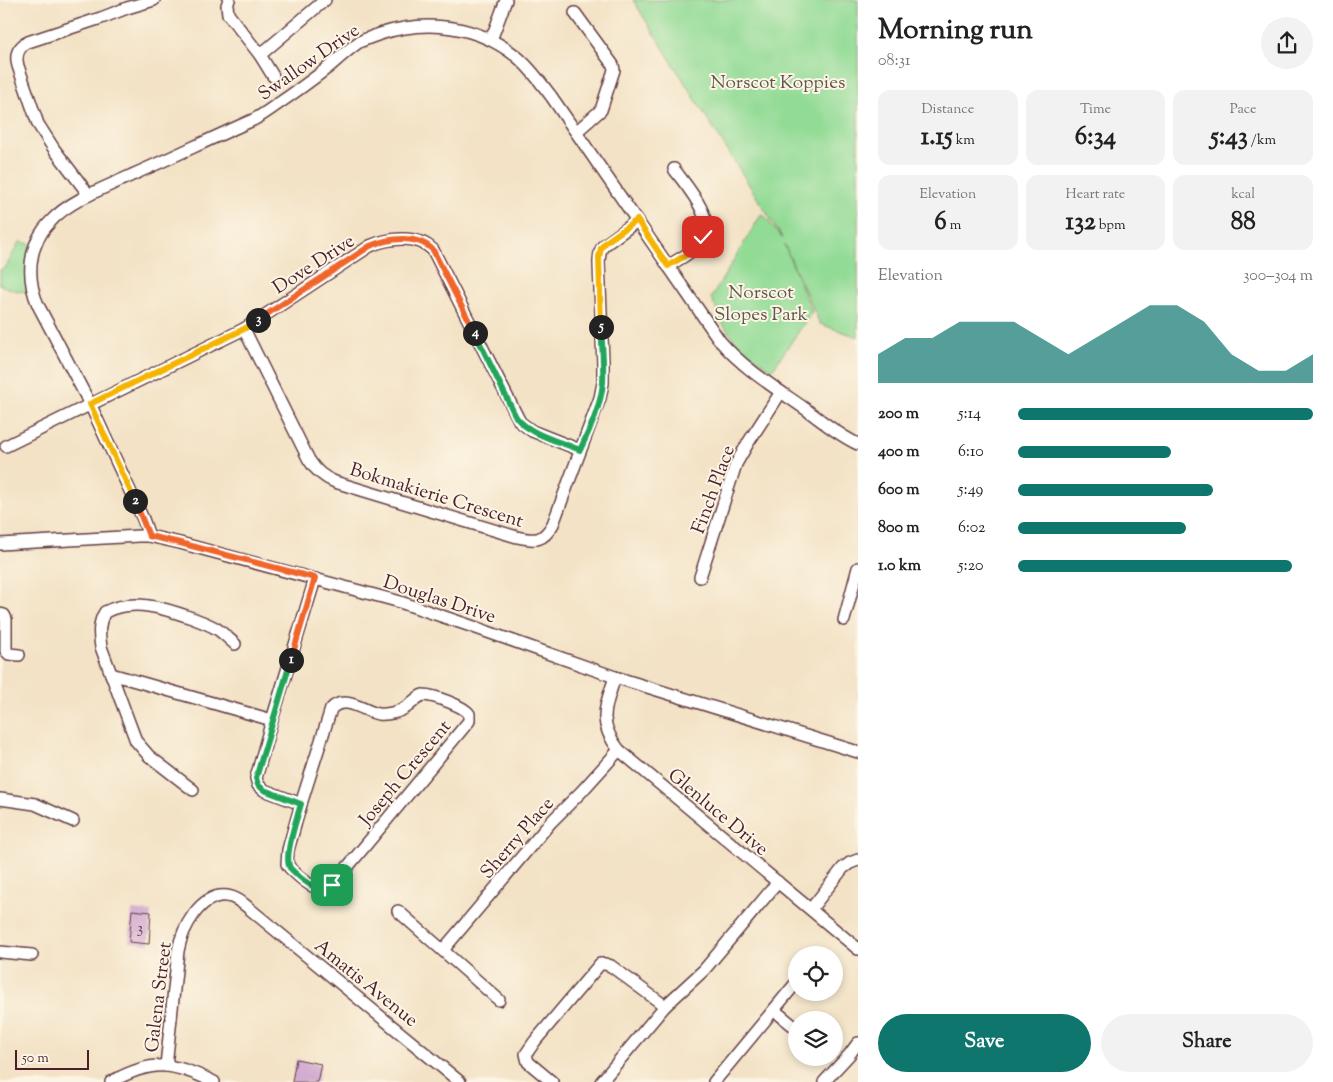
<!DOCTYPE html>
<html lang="en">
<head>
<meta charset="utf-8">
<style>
  :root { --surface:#fff; --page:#f2f2f2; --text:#222; --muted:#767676; --accent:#0f766e }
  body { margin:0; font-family:"Sorts Mill Goudy",serif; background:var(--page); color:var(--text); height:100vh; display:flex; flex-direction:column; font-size:19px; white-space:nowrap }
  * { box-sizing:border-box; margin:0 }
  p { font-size:16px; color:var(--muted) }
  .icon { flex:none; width:28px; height:28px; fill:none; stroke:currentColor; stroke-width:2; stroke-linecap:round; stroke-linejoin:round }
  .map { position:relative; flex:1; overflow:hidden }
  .sheet { display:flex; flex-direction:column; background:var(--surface); width:475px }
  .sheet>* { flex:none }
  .controls { position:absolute; left:788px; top:946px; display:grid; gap:10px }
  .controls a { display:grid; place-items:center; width:55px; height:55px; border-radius:50%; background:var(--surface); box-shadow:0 2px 8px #0003; font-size:25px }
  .scale { position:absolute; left:15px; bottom:12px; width:74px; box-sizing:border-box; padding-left:5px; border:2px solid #4a1f2b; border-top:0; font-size:14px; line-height:18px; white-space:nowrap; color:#4a1f2b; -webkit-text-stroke:4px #fcf5e5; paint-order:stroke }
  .pin { position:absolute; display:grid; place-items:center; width:42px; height:42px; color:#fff; margin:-21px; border-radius:10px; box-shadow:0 2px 8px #0006 }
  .km { position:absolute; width:25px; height:25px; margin:-12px; border-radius:50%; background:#222; color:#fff; font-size:14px; line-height:25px; text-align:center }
  .round { display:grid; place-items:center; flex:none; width:52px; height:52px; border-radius:26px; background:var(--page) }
  .overview { display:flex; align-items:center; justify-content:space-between; height:85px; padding:0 20px }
  h1 { font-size:28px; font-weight:800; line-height:38px }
  .stats { display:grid; grid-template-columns:repeat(3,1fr); gap:8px; height:85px; padding:5px 20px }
  .stats div { display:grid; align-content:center; border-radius:12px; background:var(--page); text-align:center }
  .stats b { font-size:25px; font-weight:800 }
  .stats small { font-size:14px; font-weight:400 }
  .stats p { font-size:14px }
  .chart { height:140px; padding:10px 20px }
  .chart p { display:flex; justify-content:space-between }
  .chart svg { width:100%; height:90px; margin-top:5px; fill:var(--accent); opacity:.7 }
  .button { display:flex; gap:10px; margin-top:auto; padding:10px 20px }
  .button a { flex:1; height:58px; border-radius:30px; background:var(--accent); color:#fff; font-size:20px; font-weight:800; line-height:58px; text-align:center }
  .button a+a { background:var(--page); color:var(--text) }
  ul { padding:0 20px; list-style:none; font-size:16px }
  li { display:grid; grid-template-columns:80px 60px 1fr; align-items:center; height:38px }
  li i { height:12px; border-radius:6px; background:var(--accent) }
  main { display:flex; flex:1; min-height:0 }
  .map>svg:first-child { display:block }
</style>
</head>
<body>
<main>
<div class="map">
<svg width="858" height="1082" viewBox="0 0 858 1082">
  <rect width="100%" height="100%" fill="#fcf5e5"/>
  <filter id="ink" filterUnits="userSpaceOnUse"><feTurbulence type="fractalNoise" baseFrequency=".02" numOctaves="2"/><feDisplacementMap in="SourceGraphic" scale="10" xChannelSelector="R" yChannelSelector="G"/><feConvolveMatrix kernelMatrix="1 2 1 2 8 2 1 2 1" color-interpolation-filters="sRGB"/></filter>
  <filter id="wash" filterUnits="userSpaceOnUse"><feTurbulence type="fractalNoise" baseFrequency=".0096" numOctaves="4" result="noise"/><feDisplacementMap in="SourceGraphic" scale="20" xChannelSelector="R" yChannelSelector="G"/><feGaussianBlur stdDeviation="1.12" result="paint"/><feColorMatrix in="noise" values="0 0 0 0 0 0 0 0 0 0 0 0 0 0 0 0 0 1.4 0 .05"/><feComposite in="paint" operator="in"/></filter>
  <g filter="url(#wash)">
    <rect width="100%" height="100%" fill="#f3e2c5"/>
    <g fill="#92db95" stroke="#6e7d60">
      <polygon points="633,0 858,0 858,337 820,324 784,244 812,312 772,370 738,345 723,324 711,298 762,213 783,239"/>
      <path d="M19 242 31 244 27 284V291C18 293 9 288 0 285V270L6 267Z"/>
    </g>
    <g id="blocks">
      <g fill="#cb9fcc">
        <polygon points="132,910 151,912 149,944 129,942"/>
        <polygon points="296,1059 321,1064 317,1082 292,1082"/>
      </g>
    </g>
  </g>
  <g filter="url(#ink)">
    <use href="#blocks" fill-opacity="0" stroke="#633c42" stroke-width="1"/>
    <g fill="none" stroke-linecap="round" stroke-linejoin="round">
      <defs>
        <g id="minor">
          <polyline points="229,0 227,5 228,14 260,55 273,76"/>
          <polyline points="575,13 613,65 614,70 601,110 576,132"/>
          <polyline points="491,40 506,0"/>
          <polyline points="260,55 325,0"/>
          <path d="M89 195 54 149 38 124 18 66C15 55 18 47 28 42L101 18 127 8 154 0"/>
          <path d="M668 266C679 259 692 253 700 243 719 221 687 187 674 169"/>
          <path d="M244 329 309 460C316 471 323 477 335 482L517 537C535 541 543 542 553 524L600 398 603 383V364L599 262 600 252 603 246 637 221"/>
          <path d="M6 446 244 329 370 246C388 238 417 234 433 250L520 422 532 431 580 450"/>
          <path d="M149 536 143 519 90 404 38 305C26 277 28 244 51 221 70 200 107 187 132 175 173 157 212 138 253 120 261 116 268 111 275 106 294 93 312 80 330 66 339 58 349 49 359 42 366 39 374 36 380 34 427 19 477 25 516 56 530 67 540 82 551 96L720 341C743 368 774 387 804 408 821 420 838 435 858 444"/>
          <polyline points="0,544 139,536 149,536 180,543 397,601 468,625 615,677 858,752"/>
          <polyline points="700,577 736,464 748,443 781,392"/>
          <polyline points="0,614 4,615 6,619 6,651 9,654 19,655"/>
          <polyline points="844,620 858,568"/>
          <polyline points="111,674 272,720"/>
          <path d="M615 677C605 708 597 722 619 750L858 949"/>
          <path d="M423 695C433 695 464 706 469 714V721L340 876C336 881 331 887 324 889 314 891 297 875 290 868L287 864 288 850 301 804 331 709C344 694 364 711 378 714 388 715 400 712 408 706 413 702 417 697 423 695Z"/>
          <path d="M193 790 149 756 136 741 101 647C99 635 98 623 105 612 133 598 164 608 192 618 200 621 209 624 217 629 223 633 229 639 235 644"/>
          <polyline points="0,799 35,804 73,821"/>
          <polyline points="301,804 264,790 258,785 256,778 272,720 315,579"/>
          <polyline points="811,909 843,868 850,863 858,860"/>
          <polyline points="398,911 499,1000"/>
          <polyline points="443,950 551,822 582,791 619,750"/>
          <polyline points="0,952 32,955"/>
          <polyline points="774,1010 796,1028"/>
          <path d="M166 1066 178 951C182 929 200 893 227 896 236 897 244 904 251 910L460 1082"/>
          <path d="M111 1082C153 1059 172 1062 214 1082"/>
          <polyline points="552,1082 528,1062 526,1054 535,1041 600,964 605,964 611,966 665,1006 704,970 778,882"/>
          <polyline points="601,1082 665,1006"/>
          <polyline points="714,1082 796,983"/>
          <polyline points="824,1082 849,1055 858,1043"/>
        </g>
      </defs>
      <use href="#minor" stroke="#633c42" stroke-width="14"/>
      <use href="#minor" stroke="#fff" stroke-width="11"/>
    </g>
  </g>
  <g fill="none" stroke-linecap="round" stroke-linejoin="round" filter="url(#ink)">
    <defs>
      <path id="split-1" d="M291 660 256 778 258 785 264 790 301 804C297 818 283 857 290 868 300 878 317 895 332 885"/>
      <polyline id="split-2" points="135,501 149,536 180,543 315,578 291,660"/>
      <polyline id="split-3" points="135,501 90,404 244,329 258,320"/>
      <path id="split-4" d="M258 320 370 246C389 238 417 234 433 250L475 333"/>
      <path id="split-5" d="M475 333 516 417C528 434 561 442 580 450 590 429 601 406 603 382 604 364 602 345 601 327"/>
      <path id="split-6" d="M601 327 599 257 601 248 606 242 637 220 668 266C680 258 697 251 703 237"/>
    </defs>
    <use href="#split-1" stroke="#fff" stroke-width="10"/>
    <use href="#split-2" stroke="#fff" stroke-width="10"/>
    <use href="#split-3" stroke="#fff" stroke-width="10"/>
    <use href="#split-4" stroke="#fff" stroke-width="10"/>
    <use href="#split-5" stroke="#fff" stroke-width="10"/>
    <use href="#split-6" stroke="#fff" stroke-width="10"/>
    <use href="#split-1" stroke="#22a559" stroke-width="6"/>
    <use href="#split-2" stroke="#f0652b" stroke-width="6"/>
    <use href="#split-3" stroke="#f5b400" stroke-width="6"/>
    <use href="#split-4" stroke="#f0652b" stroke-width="6"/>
    <use href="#split-5" stroke="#22a559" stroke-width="6"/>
    <use href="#split-6" stroke="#f5b400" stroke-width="6"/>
  </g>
  <g text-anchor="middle" stroke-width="4" stroke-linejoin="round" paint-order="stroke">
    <g font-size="16" fill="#6a3f53">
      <text x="140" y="933">3</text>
    </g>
    <g font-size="19" fill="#4a1f2b" stroke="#fcf5e5">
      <text transform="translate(308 61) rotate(-35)" y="7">Swallow Drive</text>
      <text transform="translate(313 263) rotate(-33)" y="7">Dove Drive</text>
      <text transform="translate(712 489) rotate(-70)" y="7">Finch Place</text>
      <text transform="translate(437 494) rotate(17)" y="7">Bokmakierie Crescent</text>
      <text transform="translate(440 598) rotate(18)" y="7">Douglas Drive</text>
      <text transform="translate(404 772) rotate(-50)" y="7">Joseph Crescent</text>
      <text transform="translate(719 811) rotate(40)" y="7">Glenluce Drive</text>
      <text transform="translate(516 837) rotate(-49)" y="7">Sherry Place</text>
      <text transform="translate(367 982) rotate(39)" y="7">Amatis Avenue</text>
      <text transform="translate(157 997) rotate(-83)" y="7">Galena Street</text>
    </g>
    <g font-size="19" fill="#60574b" stroke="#fcf5e5">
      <text x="778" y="88">Norscot Koppies</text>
      <text x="761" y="298">Norscot<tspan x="761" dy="22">Slopes Park</tspan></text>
    </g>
  </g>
</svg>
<div class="controls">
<a><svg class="icon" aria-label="locate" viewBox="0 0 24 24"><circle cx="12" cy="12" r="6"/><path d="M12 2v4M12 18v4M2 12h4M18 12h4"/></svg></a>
<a><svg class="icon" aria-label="layers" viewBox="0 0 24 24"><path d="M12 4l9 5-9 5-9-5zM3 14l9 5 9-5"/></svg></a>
</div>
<div class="scale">50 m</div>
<div class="pin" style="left:332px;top:885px;background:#1e9e55"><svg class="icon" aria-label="arrive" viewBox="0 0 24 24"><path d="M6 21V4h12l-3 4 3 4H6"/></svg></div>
<div class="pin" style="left:703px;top:237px;background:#d93025"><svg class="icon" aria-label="check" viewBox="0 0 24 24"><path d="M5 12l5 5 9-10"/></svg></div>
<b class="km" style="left:291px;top:660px">1</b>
<b class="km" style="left:135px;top:501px">2</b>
<b class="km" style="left:258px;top:320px">3</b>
<b class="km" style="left:475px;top:333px">4</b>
<b class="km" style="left:601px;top:327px">5</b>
</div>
<section class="sheet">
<div class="overview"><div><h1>Morning run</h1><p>08:31</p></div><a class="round"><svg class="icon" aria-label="share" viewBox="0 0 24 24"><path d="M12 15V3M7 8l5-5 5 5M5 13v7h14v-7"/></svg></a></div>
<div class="stats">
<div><p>Distance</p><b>1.15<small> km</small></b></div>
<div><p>Time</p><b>6:34</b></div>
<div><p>Pace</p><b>5:43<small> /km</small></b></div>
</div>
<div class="stats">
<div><p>Elevation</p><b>6<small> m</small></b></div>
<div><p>Heart rate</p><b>132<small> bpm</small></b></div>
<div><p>kcal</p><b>88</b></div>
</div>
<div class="chart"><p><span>Elevation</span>300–304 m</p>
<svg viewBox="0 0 160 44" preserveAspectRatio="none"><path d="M0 44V30L10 22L20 22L30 14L40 14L50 14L60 22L70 30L80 22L90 14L100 6L110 6L120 14L130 30L140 38L150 38L160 30V44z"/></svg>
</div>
<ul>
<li><b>200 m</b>5:14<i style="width:100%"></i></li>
<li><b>400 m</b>6:10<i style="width:52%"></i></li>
<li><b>600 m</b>5:49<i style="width:66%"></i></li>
<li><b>800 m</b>6:02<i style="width:57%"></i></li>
<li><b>1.0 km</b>5:20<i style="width:93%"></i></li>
</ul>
<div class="button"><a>Save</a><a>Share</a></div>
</section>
</main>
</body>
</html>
